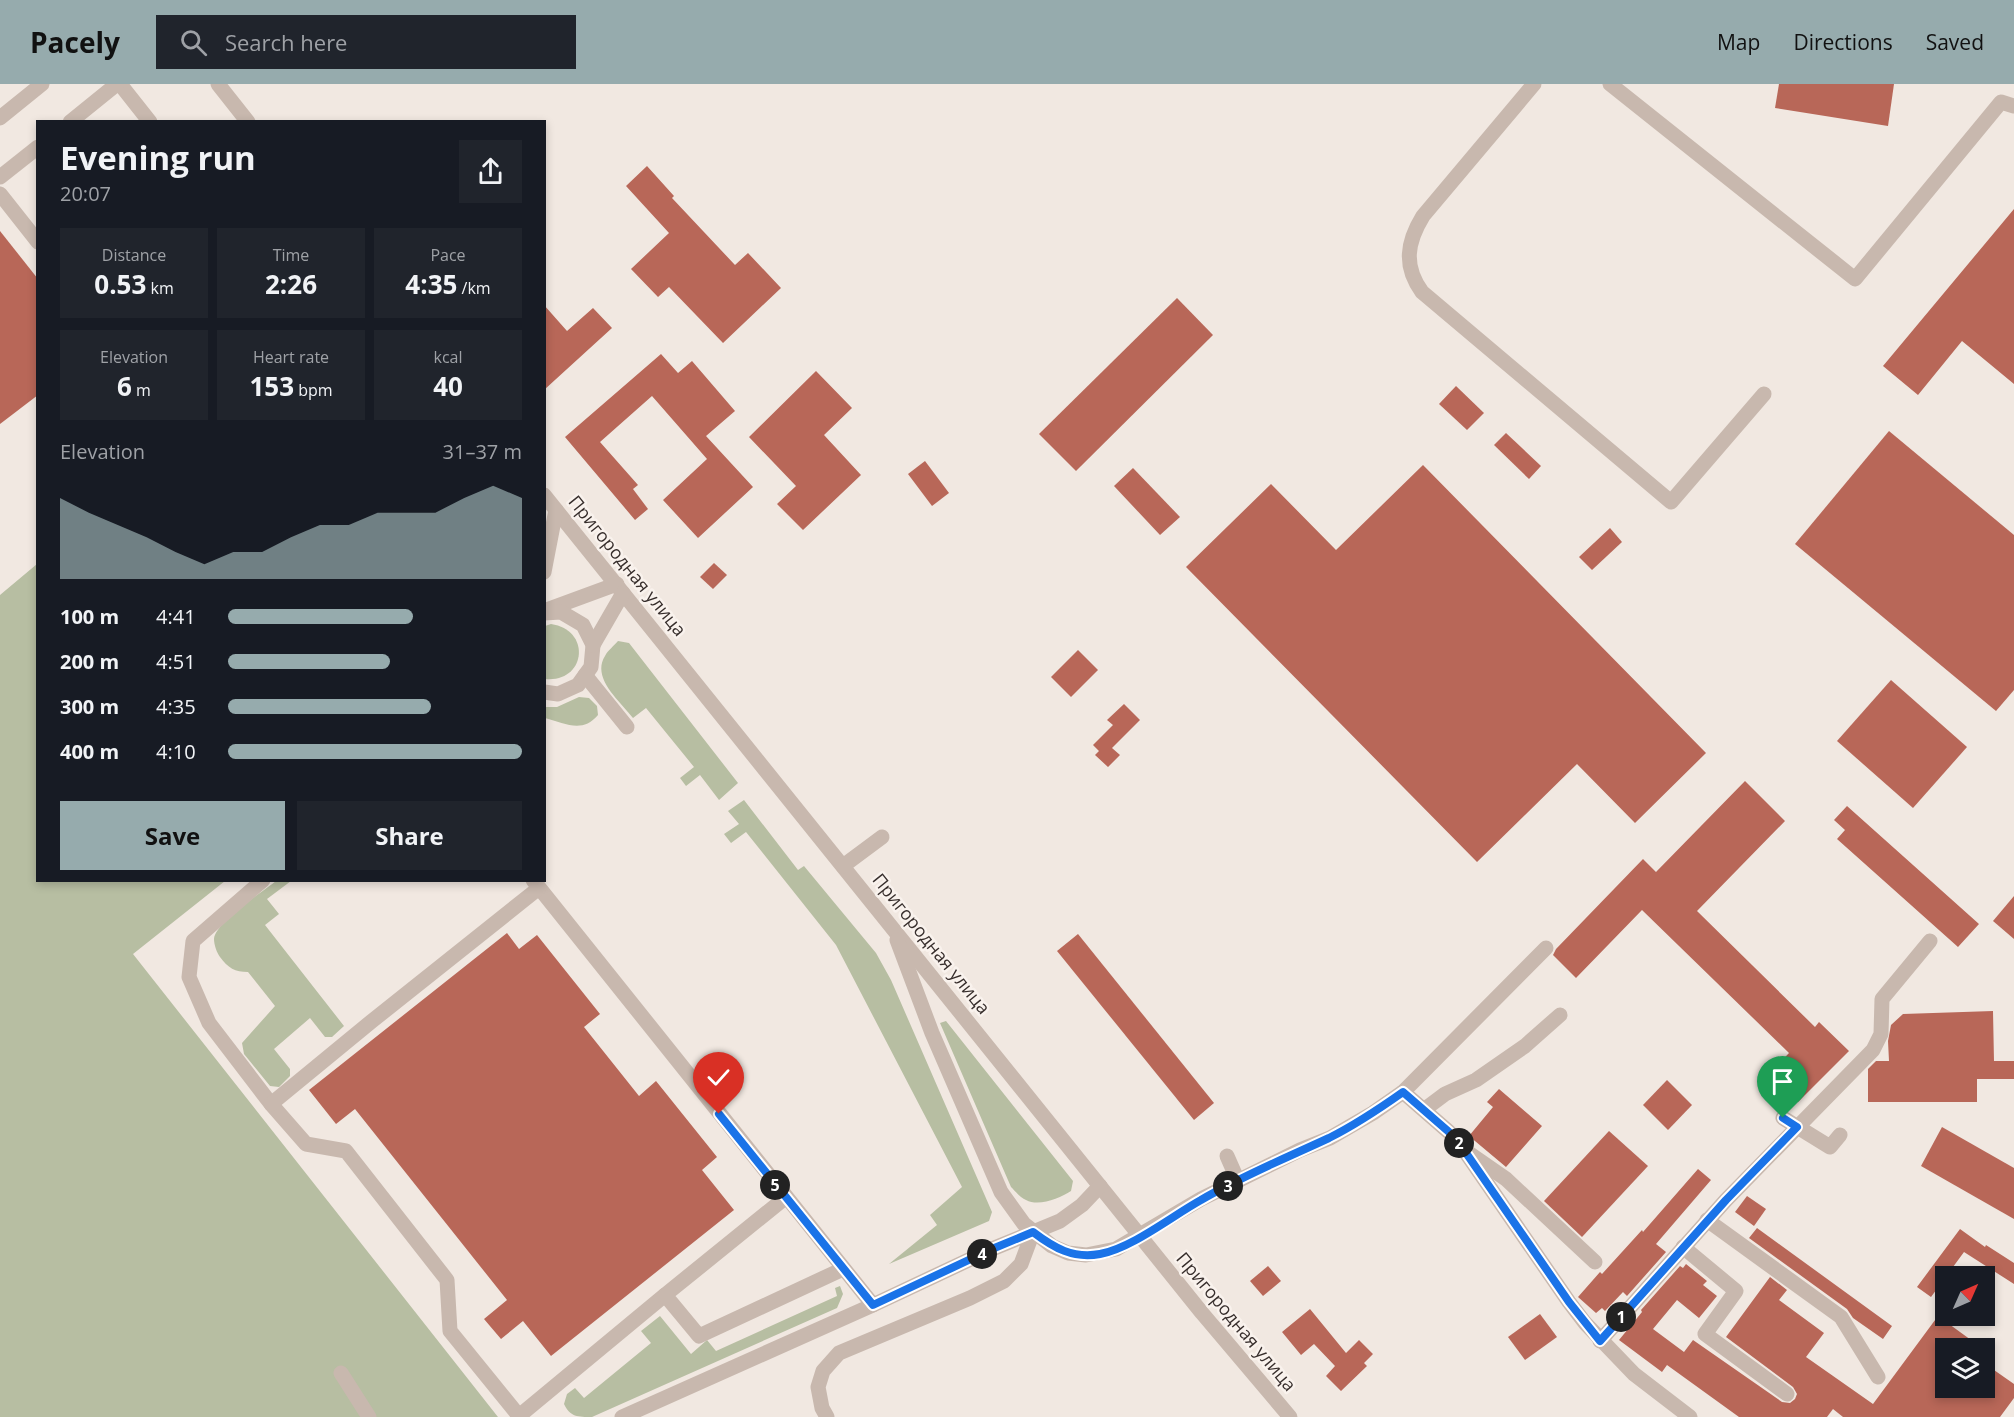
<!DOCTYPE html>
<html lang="en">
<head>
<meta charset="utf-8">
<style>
  :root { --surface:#171b24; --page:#20242c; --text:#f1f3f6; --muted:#9ea1a6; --accent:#96abad }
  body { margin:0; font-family:"Open Sans",sans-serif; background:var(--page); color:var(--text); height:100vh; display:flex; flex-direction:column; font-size:22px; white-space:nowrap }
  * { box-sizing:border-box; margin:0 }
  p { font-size:20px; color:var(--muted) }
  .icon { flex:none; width:33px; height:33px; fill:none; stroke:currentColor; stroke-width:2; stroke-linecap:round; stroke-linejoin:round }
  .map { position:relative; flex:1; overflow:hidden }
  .details { position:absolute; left:36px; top:36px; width:510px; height:762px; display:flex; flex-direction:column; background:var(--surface); border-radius:0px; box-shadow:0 3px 9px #0003 }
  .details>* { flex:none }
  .needle { width:39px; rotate:45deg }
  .fabs { position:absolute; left:1935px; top:1182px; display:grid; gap:12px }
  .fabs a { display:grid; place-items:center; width:60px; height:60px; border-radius:0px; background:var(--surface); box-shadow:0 3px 9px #0003; font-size:30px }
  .pin { position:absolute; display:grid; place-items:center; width:51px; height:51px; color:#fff; margin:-62px -26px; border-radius:50% 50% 50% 0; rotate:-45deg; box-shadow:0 0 6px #0007 }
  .pin .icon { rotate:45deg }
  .km { position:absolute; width:30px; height:30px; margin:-15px; border-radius:50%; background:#222; color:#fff; font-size:16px; line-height:30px; text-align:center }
  .round { display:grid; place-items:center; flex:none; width:63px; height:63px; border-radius:0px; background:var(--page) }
  .headline { display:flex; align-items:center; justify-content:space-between; height:102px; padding:0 24px }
  h1 { font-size:33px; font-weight:700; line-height:45px }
  .metrics { display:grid; grid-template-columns:repeat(3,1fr); gap:9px; height:102px; padding:6px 24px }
  .metrics div { display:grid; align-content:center; border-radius:0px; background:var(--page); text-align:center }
  .metrics b { font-size:26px; font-weight:700 }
  .metrics small { font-size:16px; font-weight:400 }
  .metrics p { font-size:16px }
  .chart { height:168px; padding:12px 24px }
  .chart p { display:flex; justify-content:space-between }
  .chart svg { width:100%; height:108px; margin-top:6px; fill:var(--accent); opacity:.7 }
  .button { display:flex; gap:12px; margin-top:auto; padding:12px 24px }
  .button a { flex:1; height:69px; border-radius:0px; background:var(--accent); color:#111; font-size:24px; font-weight:700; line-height:69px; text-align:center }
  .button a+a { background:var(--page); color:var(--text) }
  ul { padding:0 24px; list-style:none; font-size:20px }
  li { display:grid; grid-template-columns:96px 72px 1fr; align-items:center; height:45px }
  li i { height:15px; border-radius:8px; background:var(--accent) }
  header { display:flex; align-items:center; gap:36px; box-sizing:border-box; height:84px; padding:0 30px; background:var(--accent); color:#111 }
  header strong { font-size:28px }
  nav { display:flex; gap:33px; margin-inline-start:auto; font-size:21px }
  .search { width:420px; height:54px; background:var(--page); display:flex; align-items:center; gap:15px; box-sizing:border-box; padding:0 21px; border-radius:0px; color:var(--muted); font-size:22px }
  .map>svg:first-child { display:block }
</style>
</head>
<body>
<header>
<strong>Pacely</strong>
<div class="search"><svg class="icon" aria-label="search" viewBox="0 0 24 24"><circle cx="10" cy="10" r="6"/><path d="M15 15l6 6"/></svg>Search here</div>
<nav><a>Map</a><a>Directions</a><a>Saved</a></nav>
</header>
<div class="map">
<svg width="2014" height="1333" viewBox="0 0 2014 1333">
  <rect width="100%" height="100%" fill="#f1e8e1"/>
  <g fill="#b7bea2">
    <polygon points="37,480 38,796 225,797 133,870 498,1333 0,1333 0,511"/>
    <path d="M551 540C592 546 586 599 545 595V542Z"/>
    <path d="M618 557 629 559 738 699 719 716 700 691 686 702 680 694 694 683 646 624 633 634C620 617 591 594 605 572 608 566 614 562 618 557Z"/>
    <path d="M579 613 589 614 597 622 598 631C582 650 565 639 545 634V623H557Z"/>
    <polygon points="744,716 798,786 804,782 876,869 891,896 992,1128 989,1137 889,1180 937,1141 930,1131 962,1103 836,861 746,748 731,759 724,750 739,740 728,727"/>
    <path d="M276 797H291L267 815 279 830 265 841 344 942 332 953H325L310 934 274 965 290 985V992L279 1003 270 1002 244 970 242 959 275 922 248 888C235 888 228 884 220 873 217 869 214 861 214 855 215 839 262 808 276 797Z"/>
    <path d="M946 937 1073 1097 1071 1107C1060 1114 1039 1123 1026 1116 1021 1114 1015 1107 1011 1103L940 939Z"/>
    <path d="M840 1202 843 1210 837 1224 592 1333C578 1333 570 1333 564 1320L567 1310 575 1304 584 1314 651 1259 641 1247 660 1232 691 1270 707 1256 716 1267 837 1212 835 1204Z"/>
  </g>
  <g fill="#b86758">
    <polygon points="1779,0 1894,0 1888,42 1775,24"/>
    <polygon points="647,82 674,112 672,114 735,181 748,169 781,204 723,259 669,203 658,213 631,185 669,149 626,102"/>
    <polygon points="2014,125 2014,300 1962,257 1918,311 1883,282"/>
    <polygon points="0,147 38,195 38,311 0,340"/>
    <polygon points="1177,214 1213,251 1076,387 1039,350"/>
    <polygon points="544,221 567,247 593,224 612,244 544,306"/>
    <polygon points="661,270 678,289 692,277 735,327 706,352 753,403 698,454 663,416 707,375 652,312 600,358 638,401 633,405 648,425 635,436 565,353"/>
    <polygon points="816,287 852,324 824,351 861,391 803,446 777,420 796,402 749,353"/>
    <polygon points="1456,302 1484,329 1467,346 1439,320"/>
    <polygon points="1889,347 2014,451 2014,606 1996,627 1795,460"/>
    <polygon points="1506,349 1541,382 1529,395 1494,361"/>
    <polygon points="925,377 949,409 932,422 908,390"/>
    <polygon points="1423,381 1706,669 1635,739 1577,680 1477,778 1186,483 1271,400 1336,466"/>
    <polygon points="1133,384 1180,433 1160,451 1114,402"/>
    <polygon points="1610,444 1622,458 1592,486 1579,473"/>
    <polygon points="714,479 727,491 713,505 700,493"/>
    <polygon points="1078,566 1098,586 1071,613 1051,593"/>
    <polygon points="1891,596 1967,663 1913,724 1837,657"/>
    <polygon points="1124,620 1140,636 1112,664 1120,671 1108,683 1095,671 1099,667 1093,661 1113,641 1107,636"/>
    <polygon points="1745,697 1785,737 1697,827 1815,943 1819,938 1849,967 1798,1018 1769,990 1789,969 1642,826 1576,894 1553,871 1556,865 1643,775 1656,788"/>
    <polygon points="1847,722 1979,840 1958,863 1837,755 1845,746 1834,736"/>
    <polygon points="2014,812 2014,855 1993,837"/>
    <polygon points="507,849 519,865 537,851 600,930 584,943 639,1012 656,997 717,1073 702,1086 734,1126 551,1272 523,1237 501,1255 484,1235 507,1216 355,1025 336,1040 309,1006"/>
    <polygon points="1078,850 1214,1019 1194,1036 1057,867"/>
    <polygon points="1993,927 1994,977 2014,977 2014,995 1977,995 1977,1018 1868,1018 1868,985 1876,977 1889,977 1888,957 1891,941 1903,930"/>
    <polygon points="1667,996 1692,1021 1668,1046 1643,1021"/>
    <polygon points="1499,1005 1542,1042 1506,1083 1469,1052 1493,1023 1487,1018"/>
    <polygon points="1942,1043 2014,1084 2014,1135 1921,1082"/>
    <polygon points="1609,1047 1648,1082 1582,1153 1544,1117"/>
    <polygon points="1698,1085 1711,1096 1656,1160 1666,1168 1627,1212 1623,1208 1605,1227 1602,1224 1596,1229 1578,1213 1600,1188 1602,1190 1642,1146 1643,1148"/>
    <polygon points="1747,1112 1766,1125 1754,1142 1735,1128"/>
    <polygon points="1757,1144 1892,1242 1883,1255 1853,1234 1847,1225 1749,1154"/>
    <polygon points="1960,1145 1985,1163 1986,1161 2014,1179 2014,1200 1964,1168 1931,1213 1917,1203"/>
    <polygon points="1686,1180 1707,1197 1703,1201 1717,1212 1699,1234 1677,1216 1653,1245 1684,1268 1693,1256 1782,1318 1790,1319 1795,1315 1797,1310 1793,1303 1726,1253 1770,1193 1787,1206 1779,1216 1824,1249 1806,1273 1873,1320 1938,1232 1982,1264 1946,1264 1946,1304 1984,1304 1984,1279 2014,1300 2014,1314 2000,1333 1843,1333 1833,1325 1827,1333 1739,1333 1667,1281 1662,1288 1619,1256 1642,1228 1641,1226 1680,1182 1683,1184"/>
    <polygon points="1268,1182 1281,1197 1263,1212 1250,1197"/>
    <polygon points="1310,1225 1346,1269 1359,1256 1373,1270 1364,1279 1367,1282 1341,1307 1326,1292 1335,1282 1314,1260 1301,1271 1282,1248"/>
    <polygon points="1540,1230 1557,1253 1525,1276 1508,1253"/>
  </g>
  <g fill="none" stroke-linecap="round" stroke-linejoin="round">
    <g stroke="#c8b8ae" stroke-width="15">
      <polyline points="120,0 150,38"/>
      <polyline points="218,0 248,38"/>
      <path d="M1534 0 1423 132C1407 158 1403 182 1422 208L1671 418 1764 310"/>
      <polyline points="1610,0 1855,195 2001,18 2014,22"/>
      <polyline points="0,34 42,0"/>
      <polyline points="70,38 117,0"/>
      <polyline points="0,93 38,63"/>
      <polyline points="0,110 38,158"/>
      <polyline points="544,411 1202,1229 1290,1333"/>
      <polyline points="544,488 556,426"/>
      <polyline points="549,525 617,500"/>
      <polyline points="544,529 561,528 583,541 593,561 591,583 578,601 558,610 544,608"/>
      <polyline points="593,561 623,509"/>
      <polyline points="585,591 627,643"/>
      <polyline points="843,782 882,753"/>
      <polyline points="263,796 193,857 189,893 209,939 271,1020 306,1060 346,1067 447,1196 450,1247 519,1332 665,1211"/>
      <polyline points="533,796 873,1221"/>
      <polyline points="897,856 932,949 1001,1108 1024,1140 1052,1162 1068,1169 1086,1171 1116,1165 1201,1115 1300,1066 1330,1054 1373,1029 1403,1008 1546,864"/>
      <polyline points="1403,1008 1449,1048 1464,1066 1569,1218 1585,1239 1634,1290 1690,1333"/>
      <polyline points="271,1020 372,937 539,804"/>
      <polyline points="1425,1025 1445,1010 1476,996 1525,962 1560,931"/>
      <polyline points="1783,1034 1830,1063 1840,1051"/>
      <polyline points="1470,1070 1506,1095 1595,1178"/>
      <polyline points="1227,1072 1238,1097"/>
      <polyline points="785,1114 665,1211 699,1252 843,1185"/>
      <polyline points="1707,1136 1841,1233 1878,1293"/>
      <polyline points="1683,1163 1736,1207 1705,1250 1787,1310"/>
      <polyline points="1600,1257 1726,1116 1873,966 1881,950 1882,915 1930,857"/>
      <polyline points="341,1289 369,1333"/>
      <polyline points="622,1333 873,1221 992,1165 1060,1137 1082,1121 1100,1102"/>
      <polyline points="827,1333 822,1324 818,1303 823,1287 839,1269 970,1214 1004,1197 1021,1180 1033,1148"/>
    </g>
  </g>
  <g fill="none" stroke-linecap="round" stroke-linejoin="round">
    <defs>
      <path id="route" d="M719 1030 873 1221 992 1165 1033 1148C1054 1164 1073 1175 1100 1170 1132 1164 1172 1132 1201 1116 1242 1092 1286 1074 1329 1054 1355 1041 1379 1025 1403 1008L1449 1048 1464 1066 1569 1218 1600 1257 1726 1116 1797 1043 1783 1034"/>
    </defs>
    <use href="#route" stroke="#fff" stroke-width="12"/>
    <use href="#route" stroke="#1a73e8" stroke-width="8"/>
  </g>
  <g text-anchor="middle" stroke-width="5" stroke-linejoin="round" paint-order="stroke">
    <g font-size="18" fill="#372e2c" stroke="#f9f2ed">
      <text transform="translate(627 482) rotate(51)" y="6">Пригородная улица</text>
      <text transform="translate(931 860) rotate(51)" y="6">Пригородная улица</text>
      <text transform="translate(1236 1238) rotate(50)" y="6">Пригородная улица</text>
    </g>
  </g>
</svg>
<div class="fabs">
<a><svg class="needle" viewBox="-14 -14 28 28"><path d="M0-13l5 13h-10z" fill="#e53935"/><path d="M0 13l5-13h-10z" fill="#9ea1a6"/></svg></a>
<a><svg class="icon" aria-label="layers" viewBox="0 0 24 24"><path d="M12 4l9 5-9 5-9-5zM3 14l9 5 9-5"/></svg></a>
</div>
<div class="pin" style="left:1783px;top:1034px;background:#1e9e55"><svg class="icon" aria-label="arrive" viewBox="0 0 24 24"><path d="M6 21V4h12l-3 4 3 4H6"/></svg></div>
<div class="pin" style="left:719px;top:1030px;background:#d93025"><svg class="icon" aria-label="check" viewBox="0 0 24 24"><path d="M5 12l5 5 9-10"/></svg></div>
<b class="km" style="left:1621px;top:1233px">1</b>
<b class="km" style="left:1459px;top:1059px">2</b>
<b class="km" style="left:1228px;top:1102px">3</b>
<b class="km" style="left:982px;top:1170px">4</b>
<b class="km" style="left:775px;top:1101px">5</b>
<section class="details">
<div class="headline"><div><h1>Evening run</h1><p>20:07</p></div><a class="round"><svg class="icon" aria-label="share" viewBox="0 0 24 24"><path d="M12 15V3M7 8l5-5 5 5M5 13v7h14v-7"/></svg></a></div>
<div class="metrics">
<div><p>Distance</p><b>0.53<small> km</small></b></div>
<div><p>Time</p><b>2:26</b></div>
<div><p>Pace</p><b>4:35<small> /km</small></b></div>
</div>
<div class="metrics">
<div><p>Elevation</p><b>6<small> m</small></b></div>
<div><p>Heart rate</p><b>153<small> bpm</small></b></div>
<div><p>kcal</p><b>40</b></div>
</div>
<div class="chart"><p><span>Elevation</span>31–37 m</p>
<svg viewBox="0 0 160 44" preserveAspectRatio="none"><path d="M0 44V11L10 17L20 22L30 27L40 33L50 38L60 33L70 33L80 27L90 22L100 22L110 17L120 17L130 17L140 11L150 6L160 11V44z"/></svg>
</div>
<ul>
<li><b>100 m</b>4:41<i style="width:63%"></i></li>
<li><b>200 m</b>4:51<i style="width:55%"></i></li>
<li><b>300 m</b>4:35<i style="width:69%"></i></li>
<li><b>400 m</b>4:10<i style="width:100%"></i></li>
</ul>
<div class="button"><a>Save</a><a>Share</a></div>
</section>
</div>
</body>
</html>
